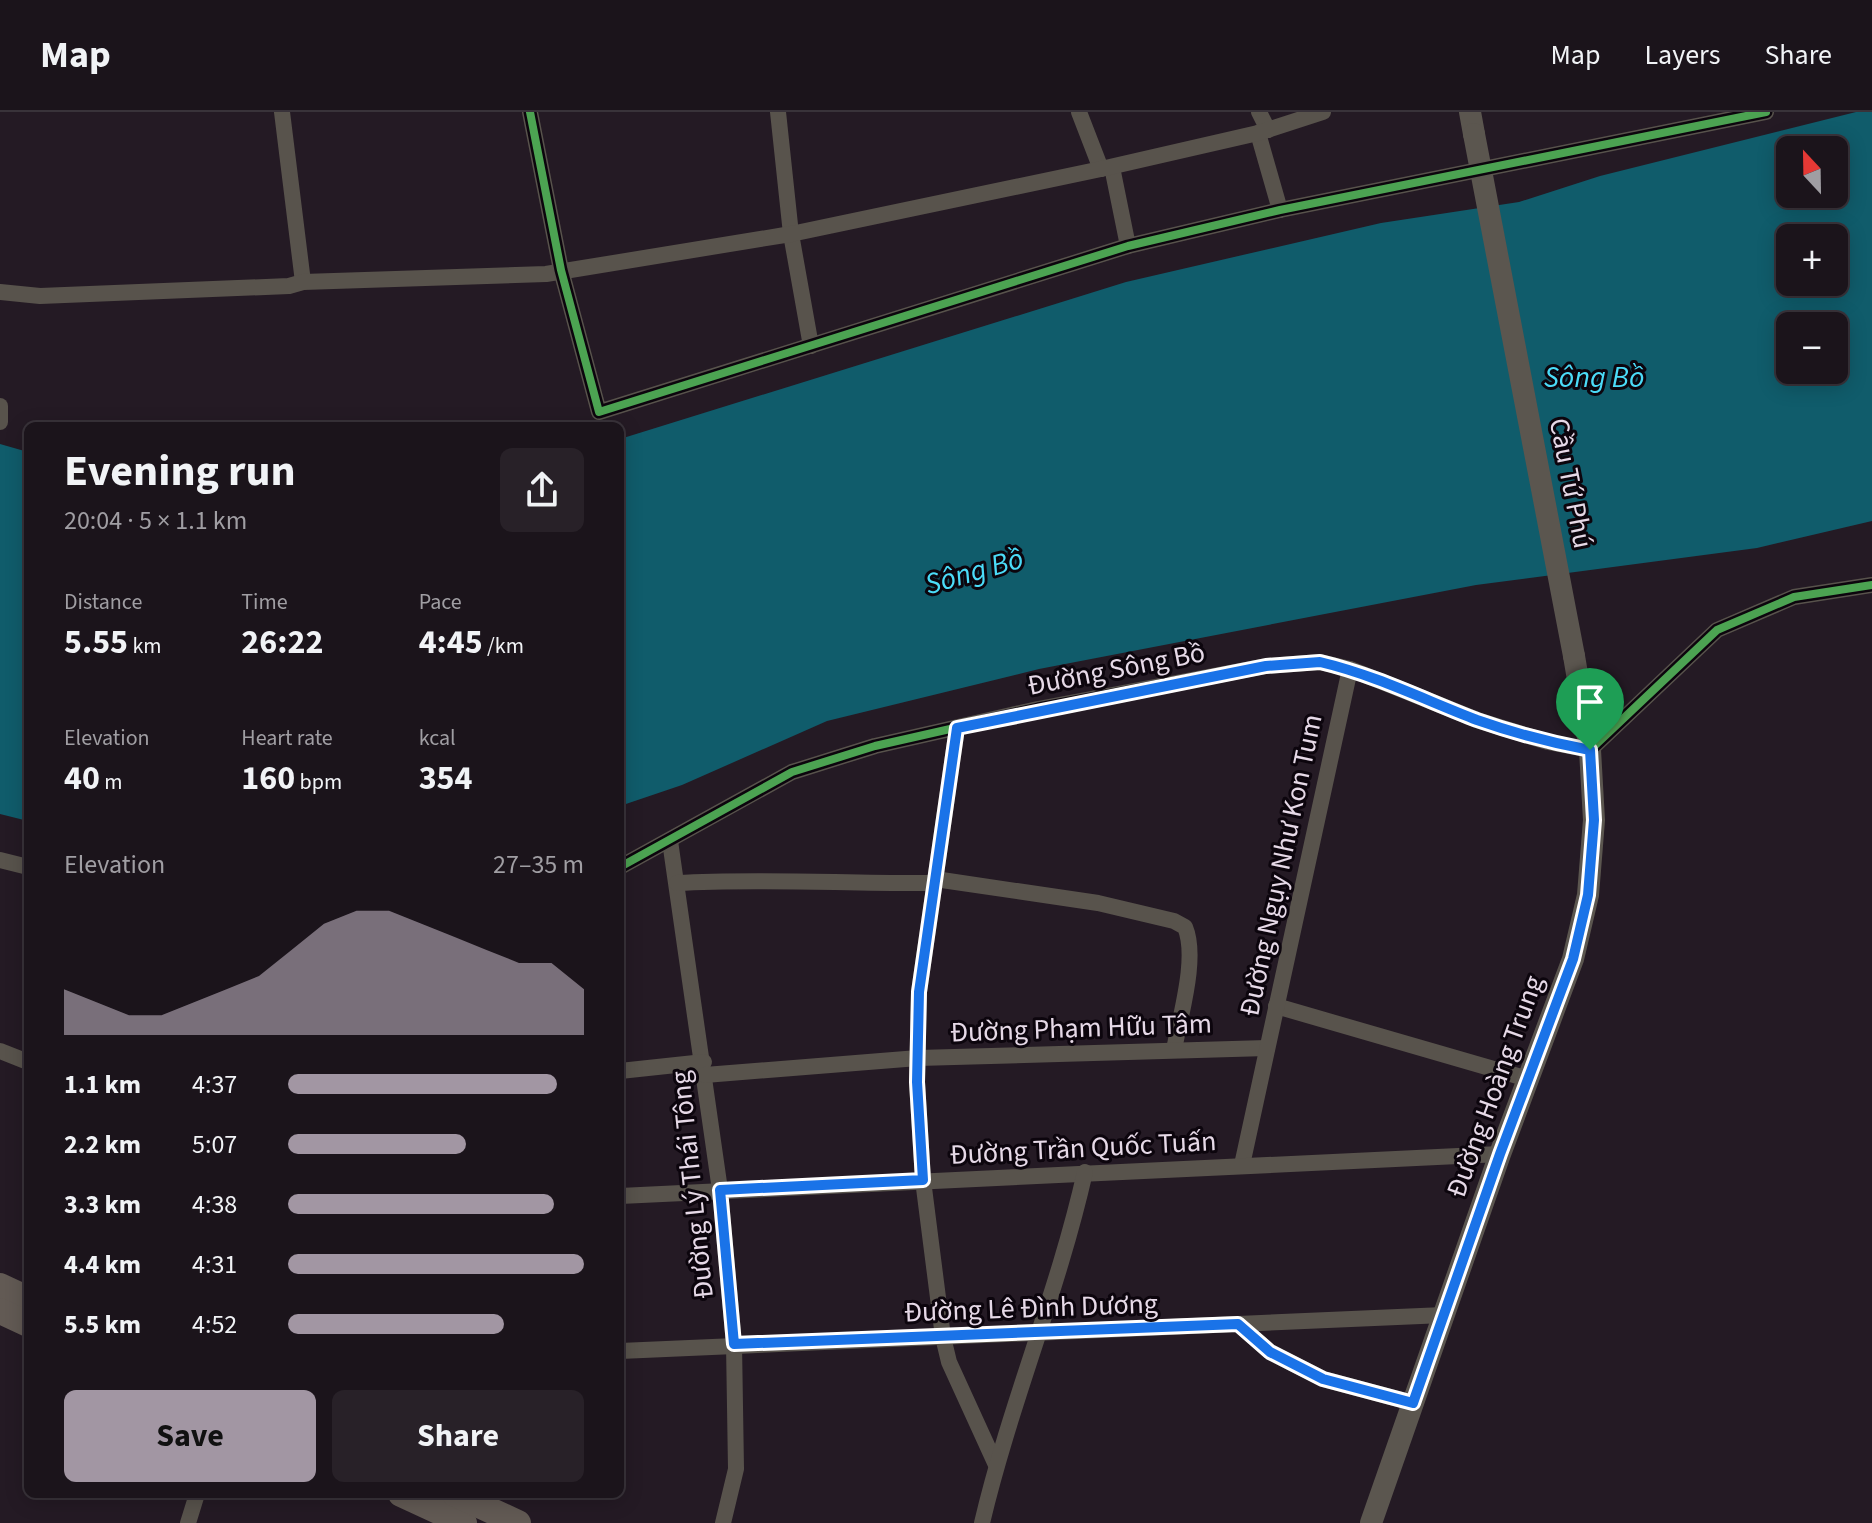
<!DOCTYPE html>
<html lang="en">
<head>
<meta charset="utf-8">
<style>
  :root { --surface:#1b141b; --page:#282128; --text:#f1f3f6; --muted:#a09ea3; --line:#39333a; --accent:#a296a3 }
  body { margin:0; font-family:"Source Sans 3",sans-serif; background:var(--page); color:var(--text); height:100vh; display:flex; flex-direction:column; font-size:30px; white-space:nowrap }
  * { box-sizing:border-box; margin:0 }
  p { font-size:26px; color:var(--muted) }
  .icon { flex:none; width:44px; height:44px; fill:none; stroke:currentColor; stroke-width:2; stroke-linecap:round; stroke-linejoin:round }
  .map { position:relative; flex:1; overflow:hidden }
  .sheet { position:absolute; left:24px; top:310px; width:600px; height:1076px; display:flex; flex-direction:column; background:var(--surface); border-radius:12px; box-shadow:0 4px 20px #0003,0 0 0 2px var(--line) }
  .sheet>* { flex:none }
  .needle { width:52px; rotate:338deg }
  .fabs { position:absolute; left:1776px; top:24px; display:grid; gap:16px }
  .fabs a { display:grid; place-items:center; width:72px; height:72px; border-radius:12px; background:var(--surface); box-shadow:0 4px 20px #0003,0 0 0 2px var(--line); font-size:40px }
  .pin { position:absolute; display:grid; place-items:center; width:68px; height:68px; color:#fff; margin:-82px -34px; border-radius:50% 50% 50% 0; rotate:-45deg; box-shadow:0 0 8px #0007 }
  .pin .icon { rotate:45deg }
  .round { display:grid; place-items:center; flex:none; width:84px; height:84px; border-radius:12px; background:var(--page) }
  .overview { display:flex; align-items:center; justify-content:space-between; height:136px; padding:0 40px }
  h1 { font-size:44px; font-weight:700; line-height:60px }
  .stats { display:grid; grid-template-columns:repeat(3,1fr); gap:12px; height:136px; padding:8px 40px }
  .stats div { display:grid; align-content:center }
  .stats b { font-size:34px; font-weight:700 }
  .stats small { font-size:22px; font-weight:400 }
  .stats p { font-size:22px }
  .chart { height:224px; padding:16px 40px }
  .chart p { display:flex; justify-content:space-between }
  .chart svg { width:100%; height:144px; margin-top:8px; fill:var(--accent); opacity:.7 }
  .primary-button { display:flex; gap:16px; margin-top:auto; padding:16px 40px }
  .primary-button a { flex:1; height:92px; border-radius:12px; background:var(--accent); color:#111; font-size:32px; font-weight:700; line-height:92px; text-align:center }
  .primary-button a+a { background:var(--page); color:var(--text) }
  ul { padding:0 40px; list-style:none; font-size:26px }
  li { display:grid; grid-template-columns:128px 96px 1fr; align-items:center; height:60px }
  li i { height:20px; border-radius:10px; background:var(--accent) }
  header { display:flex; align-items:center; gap:48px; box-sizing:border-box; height:112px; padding:0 40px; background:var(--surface); border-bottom:2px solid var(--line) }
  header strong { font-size:38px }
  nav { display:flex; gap:44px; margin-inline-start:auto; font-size:28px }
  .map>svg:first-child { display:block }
</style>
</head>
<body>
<header>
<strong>Map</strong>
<nav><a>Map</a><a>Layers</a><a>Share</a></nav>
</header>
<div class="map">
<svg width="1872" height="1411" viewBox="0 0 1872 1411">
  <rect width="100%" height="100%" fill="#241a24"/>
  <g fill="#105c6b" fill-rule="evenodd">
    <path d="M1856 0H1872V409L1757 436 1476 473 1039 557 827 609 682 673 620 694V327L1126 170 1381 111 1519 90 1600 64ZM1790 38H1834V82H1790ZM1790 126H1834V170H1790ZM1790 214H1834V258H1790Z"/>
    <polygon points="0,332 28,340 28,709 0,702"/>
  </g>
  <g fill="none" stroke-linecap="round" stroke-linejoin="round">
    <g stroke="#58534c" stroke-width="16">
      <polyline points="282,0 303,170"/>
      <polyline points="530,0 561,158 599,300 1128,134 1280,98 1766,0"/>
      <polyline points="778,0 791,122 811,234"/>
      <polyline points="1079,0 1101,57"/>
      <polyline points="1259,0 1268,18"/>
      <polyline points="1258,21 1280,98"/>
      <polyline points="1112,55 1128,134"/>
      <polyline points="0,180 40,184 289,174 303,170 546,162 791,122 1101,57 1258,21 1323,0"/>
      <polyline points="0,294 0,310"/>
      <polyline points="957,616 919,880 917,970 923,1068 943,1225 949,1250 996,1353"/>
      <polyline points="670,729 720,1078 734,1232 736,1357 723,1411"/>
      <polyline points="0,748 28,755"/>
      <polyline points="620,755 792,660 875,634 1038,597 1266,554 1320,550 1350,557 1480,609 1548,630 1590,638 1717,518 1794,485 1872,473"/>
      <path d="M935 767 1098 791 1174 809 1185 815C1198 846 1180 904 1174 938"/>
      <path d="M677 771C763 766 849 772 935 771"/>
      <polyline points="1276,894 1528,967"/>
      <polyline points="0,939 28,950"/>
      <polyline points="620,959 704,950"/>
      <polyline points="705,963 918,946 1267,936"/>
      <polyline points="1242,1053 1350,557"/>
      <polyline points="620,1084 1500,1042"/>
      <polyline points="1238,1212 1270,1240 1323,1267 1413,1291"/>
      <polyline points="620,1239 1444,1203"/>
      <polyline points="188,1411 197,1382"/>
      <path d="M982 1411C1010 1292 1058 1180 1085 1060"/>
    </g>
    <g stroke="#5b564f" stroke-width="22">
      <polyline points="1470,0 1474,22"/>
      <polyline points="1371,1411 1500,1042 1573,847 1588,783 1594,708 1590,638 1574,544"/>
    </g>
    <g stroke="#625a54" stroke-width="26">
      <polyline points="0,1174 28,1187"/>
      <polyline points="0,1199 28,1212"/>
      <polyline points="401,1382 464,1411"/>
      <polyline points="455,1382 518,1411"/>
    </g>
    <polyline stroke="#5b564f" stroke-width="22" points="1474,22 1574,544"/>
    <defs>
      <g id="cycleway">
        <polyline points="530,0 561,158 599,300 1128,134 1280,98 1766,0"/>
        <polyline points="620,755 792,660 875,634 1038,597 1266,554 1320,550 1350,557 1480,609 1548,630 1590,638 1717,518 1794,485 1872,473"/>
      </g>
    </defs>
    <use href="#cycleway" stroke="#0c050d" stroke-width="13"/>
    <use href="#cycleway" stroke="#4ca352" stroke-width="8"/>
  </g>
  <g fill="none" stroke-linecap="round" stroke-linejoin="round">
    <defs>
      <path id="route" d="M1320 550C1375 563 1425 588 1477 608 1514 621 1552 631 1590 638L1594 708 1588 783 1573 847 1500 1042 1413 1291 1323 1267 1270 1240 1238 1212 734 1232 720 1078 923 1068 917 970 919 880 957 616 1266 554Z"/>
    </defs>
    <use href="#route" stroke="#fff" stroke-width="16"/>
    <use href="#route" stroke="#1a73e8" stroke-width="10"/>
  </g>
  <g text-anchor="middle" stroke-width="6" stroke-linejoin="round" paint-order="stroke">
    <g font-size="28" fill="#e6d9e7" stroke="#0c050d">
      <text transform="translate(1572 371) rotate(79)" y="10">Cầu Tứ Phú</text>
      <text transform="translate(1116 556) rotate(-11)" y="10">Đường Sông Bồ</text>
      <text transform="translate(1280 753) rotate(-78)" y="10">Đường Ngụy Như Kon Tum</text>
      <text transform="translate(1081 915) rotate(-2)" y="10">Đường Phạm Hữu Tâm</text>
      <text transform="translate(1494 974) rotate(-70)" y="10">Đường Hoàng Trung</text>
      <text transform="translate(1083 1035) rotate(-3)" y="10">Đường Trần Quốc Tuấn</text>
      <text transform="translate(691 1073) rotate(-96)" y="10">Đường Lý Thái Tông</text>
      <text transform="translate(1031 1195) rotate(-2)" y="10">Đường Lê Đình Dương</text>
    </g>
    <g font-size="30" font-style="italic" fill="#4bdcf8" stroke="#0c050d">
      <text x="1594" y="275">Sông Bồ</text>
      <text transform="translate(974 459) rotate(-16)" y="10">Sông Bồ</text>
    </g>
  </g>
</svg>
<div class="fabs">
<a><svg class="needle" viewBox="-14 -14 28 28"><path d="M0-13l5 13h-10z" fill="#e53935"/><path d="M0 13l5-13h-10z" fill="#a09ea3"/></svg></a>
<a>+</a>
<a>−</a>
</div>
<div class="pin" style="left:1590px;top:638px;background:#1e9e55"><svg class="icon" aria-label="arrive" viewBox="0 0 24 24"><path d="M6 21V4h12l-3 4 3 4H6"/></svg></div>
<section class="sheet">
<div class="overview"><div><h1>Evening run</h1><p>20:04 · 5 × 1.1 km</p></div><a class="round"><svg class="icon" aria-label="share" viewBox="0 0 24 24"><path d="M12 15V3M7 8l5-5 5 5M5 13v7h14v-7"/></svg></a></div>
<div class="stats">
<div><p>Distance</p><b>5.55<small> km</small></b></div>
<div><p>Time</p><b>26:22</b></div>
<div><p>Pace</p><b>4:45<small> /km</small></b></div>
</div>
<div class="stats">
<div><p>Elevation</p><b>40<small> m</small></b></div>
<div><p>Heart rate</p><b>160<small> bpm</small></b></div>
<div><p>kcal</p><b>354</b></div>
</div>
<div class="chart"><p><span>Elevation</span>27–35 m</p>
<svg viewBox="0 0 160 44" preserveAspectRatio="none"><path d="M0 44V30L10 34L20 38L30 38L40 34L50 30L60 26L70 18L80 10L90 6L100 6L110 10L120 14L130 18L140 22L150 22L160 30V44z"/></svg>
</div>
<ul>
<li><b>1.1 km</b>4:37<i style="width:91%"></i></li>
<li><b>2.2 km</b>5:07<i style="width:60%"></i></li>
<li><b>3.3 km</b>4:38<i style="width:90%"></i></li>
<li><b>4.4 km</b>4:31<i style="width:100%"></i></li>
<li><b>5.5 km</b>4:52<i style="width:73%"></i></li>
</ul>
<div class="primary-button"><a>Save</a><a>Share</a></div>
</section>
</div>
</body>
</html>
